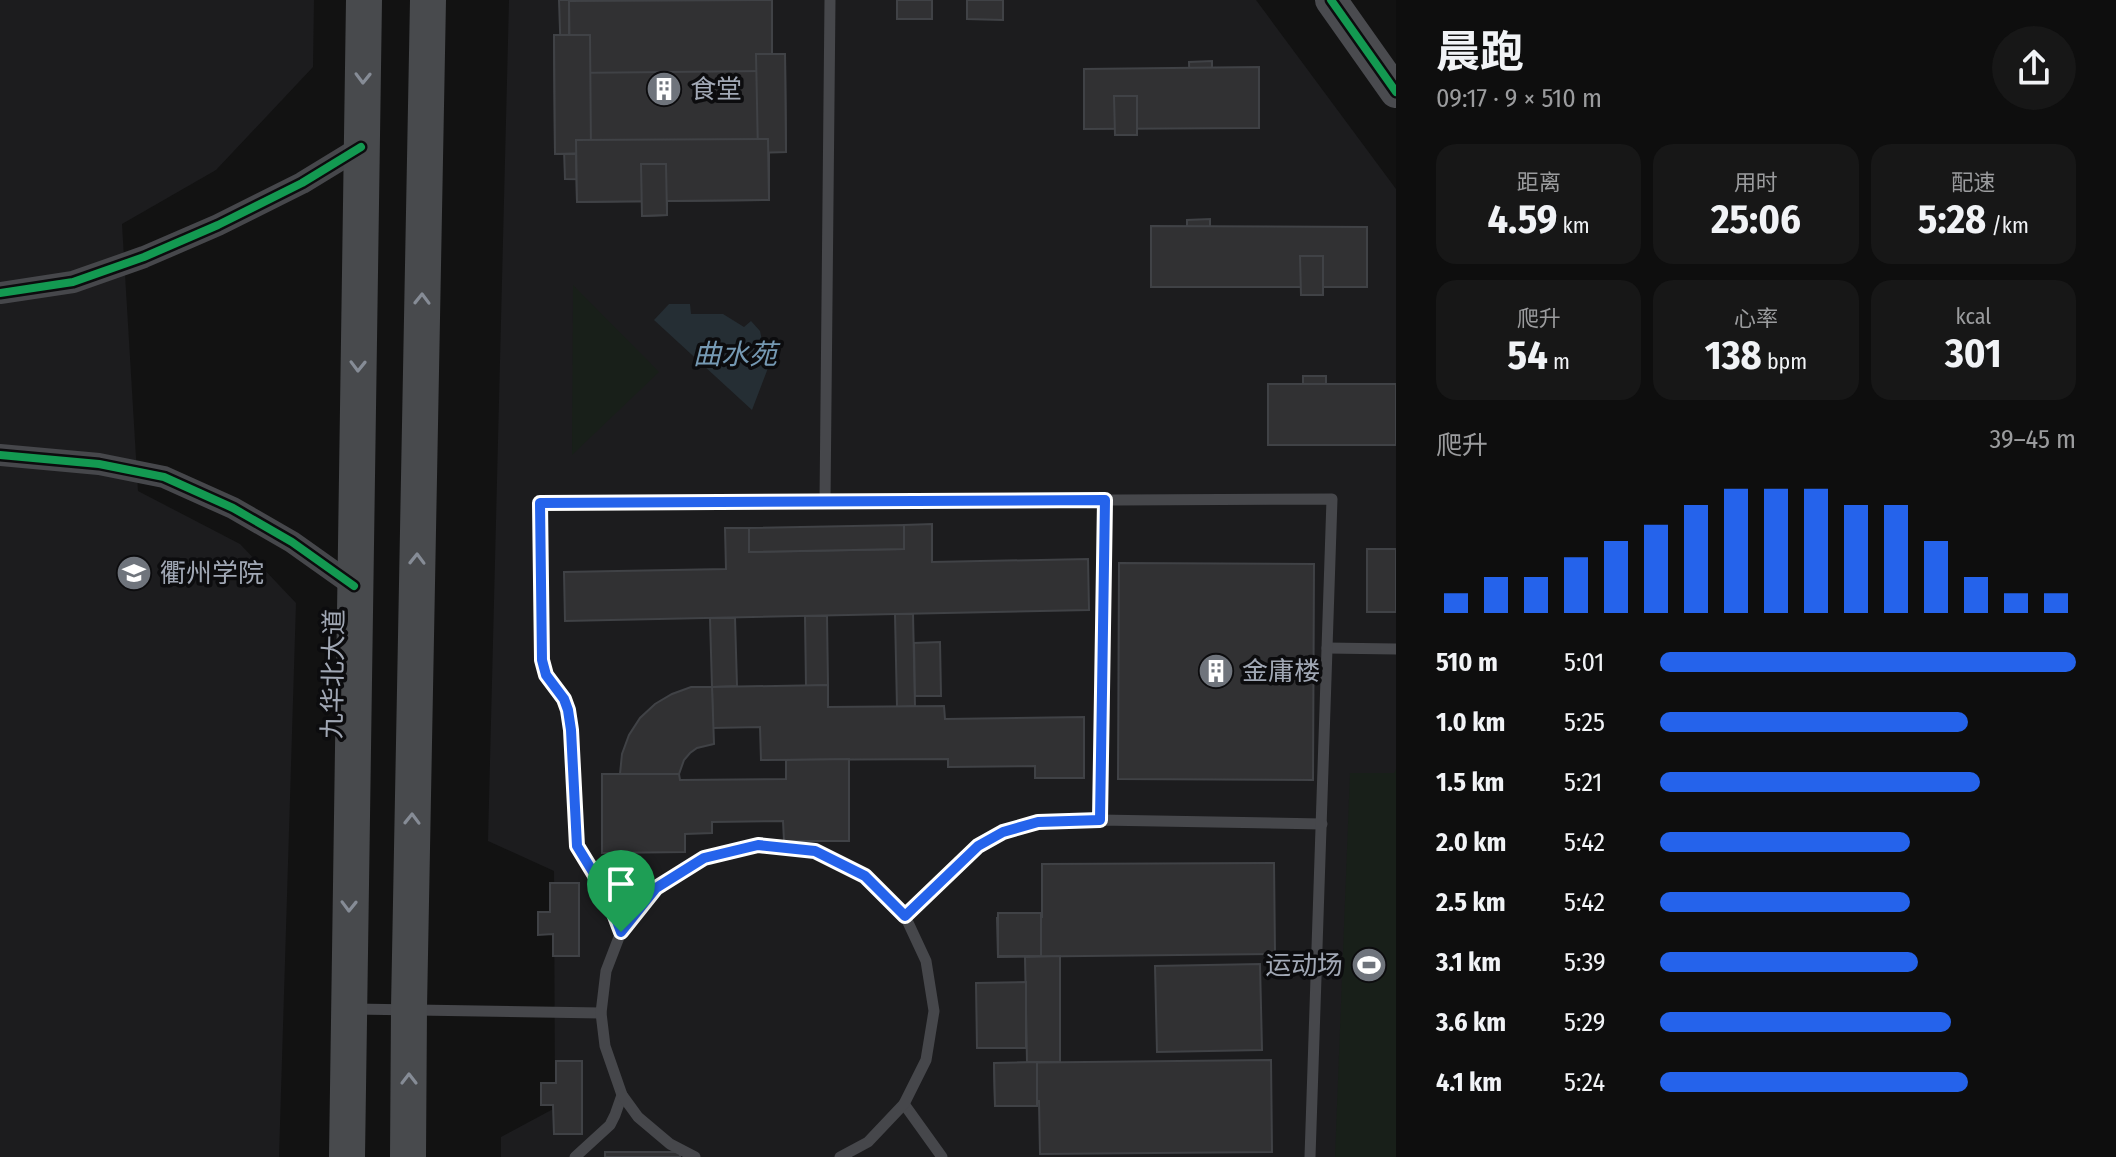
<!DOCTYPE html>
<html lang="zh">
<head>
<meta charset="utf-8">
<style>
  :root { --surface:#0e0e0e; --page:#171717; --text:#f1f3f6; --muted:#9b9c9e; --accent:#2563eb }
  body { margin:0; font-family:"Fira Sans Condensed","Noto Sans SC",sans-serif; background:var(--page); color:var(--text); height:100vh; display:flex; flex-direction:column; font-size:30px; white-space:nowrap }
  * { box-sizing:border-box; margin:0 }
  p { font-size:26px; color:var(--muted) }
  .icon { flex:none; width:44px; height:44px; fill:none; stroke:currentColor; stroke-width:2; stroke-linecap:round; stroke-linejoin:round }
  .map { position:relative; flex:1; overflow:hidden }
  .panel { display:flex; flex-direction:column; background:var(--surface); width:720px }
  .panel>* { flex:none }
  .pin { position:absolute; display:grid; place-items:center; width:68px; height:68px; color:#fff; margin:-82px -34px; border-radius:50% 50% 50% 0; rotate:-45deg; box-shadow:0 0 8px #0007 }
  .pin .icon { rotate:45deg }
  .round { display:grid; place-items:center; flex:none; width:84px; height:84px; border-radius:42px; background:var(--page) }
  .headline { display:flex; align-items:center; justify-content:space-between; height:136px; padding:0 40px }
  h1 { font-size:44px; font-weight:700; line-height:60px }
  .metrics { display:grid; grid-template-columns:repeat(3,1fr); gap:12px; height:136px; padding:8px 40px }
  .metrics div { display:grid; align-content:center; border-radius:20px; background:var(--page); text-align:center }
  .metrics b { font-size:40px; font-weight:700 }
  .metrics small { font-size:22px; font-weight:400 }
  .metrics p { font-size:22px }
  .chart { height:224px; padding:16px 40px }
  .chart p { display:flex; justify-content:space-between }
  .chart svg { width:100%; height:144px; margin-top:8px; stroke:var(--accent); stroke-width:6 }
  ul { padding:0 40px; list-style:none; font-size:26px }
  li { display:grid; grid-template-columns:128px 96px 1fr; align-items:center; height:60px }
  li i { height:20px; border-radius:10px; background:var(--accent) }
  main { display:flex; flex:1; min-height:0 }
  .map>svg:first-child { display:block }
</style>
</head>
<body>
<main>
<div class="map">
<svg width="1396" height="1157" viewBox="0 0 1396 1157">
  <rect width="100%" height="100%" fill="#121212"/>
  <g fill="#1c1c1e">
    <polygon points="0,0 314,0 313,67 216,170 122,224 138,491 240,544 296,603 279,1157 0,1157"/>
    <polygon points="509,0 1256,0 1396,189 1396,1157 501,1157 501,1137 555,1108 554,871 488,841"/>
  </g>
  <g fill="#181f19">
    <polygon points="573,285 659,372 572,455"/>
    <polygon points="1396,769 1396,1157 1335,1157 1350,773 1394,773"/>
  </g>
  <polygon fill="#252e34" points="669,304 690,304 691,314 723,314 744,327 751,321 760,331 768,368 752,410 654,320"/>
  <g fill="#313133" stroke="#404246" stroke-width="2">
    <polygon points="559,0 768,0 763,182 565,179"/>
    <polygon points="639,0 668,0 669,44 640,44"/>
    <polygon points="639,0 772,0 772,54 785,54 786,152 769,152 769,200 667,201 667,215 642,216 642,201 577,202 576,154 555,154 554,35 569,35 569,1"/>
    <polygon points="772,0 772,71 570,73 569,1"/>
    <rect x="897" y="0" width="35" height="19"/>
    <polygon points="967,0 1003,0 1003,20 967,19"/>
    <polygon points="554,35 590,35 591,153 555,154"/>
    <polygon points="756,54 785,54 786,152 758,153"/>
    <polygon points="1212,61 1212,100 1190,100 1189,62"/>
    <polygon points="1259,67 1259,128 1084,129 1084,69"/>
    <polygon points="1114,96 1137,96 1137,135 1115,135"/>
    <polygon points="768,139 769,200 577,202 576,140"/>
    <polygon points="641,164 666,164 667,215 642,216"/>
    <polygon points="1210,219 1210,258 1187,258 1187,220"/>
    <polygon points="1151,226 1367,227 1367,287 1151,287"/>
    <polygon points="1300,256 1323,256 1323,295 1301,295"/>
    <polygon points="1303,376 1326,376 1326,414 1303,415"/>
    <rect x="1268" y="384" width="128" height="61"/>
    <polygon points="932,524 932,562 1088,559 1089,610 565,621 564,572 726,569 725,528 749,528 749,552 904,549 904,525"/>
    <polygon points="904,525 904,549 749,552 749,528"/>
    <rect x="1367" y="549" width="29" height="63"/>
    <polygon points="1119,563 1314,564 1313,780 1118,779"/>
    <polygon points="895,614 913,614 915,706 897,707"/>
    <polygon points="805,616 827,616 828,685 806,686"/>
    <polygon points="710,618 735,618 737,686 712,687"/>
    <polygon points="940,642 941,696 915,696 914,643"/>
    <polygon points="828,685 828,707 944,706 945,719 1084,717 1084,778 1035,778 1035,766 948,767 948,759 761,760 760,727 713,728 712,687"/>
    <polygon points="691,687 712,687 714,744 697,748 690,753 684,760 679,774 620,774 622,754 629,735 640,718 655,704 672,694"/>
    <polygon points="849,759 849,841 784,841 783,821 712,822 712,833 685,834 685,852 602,853 602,774 679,774 680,780 786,779 786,760"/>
    <polygon points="1274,863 1275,954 998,957 997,918 1042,917 1042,864"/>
    <polygon points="550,883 579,883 579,956 553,956 553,934 538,935 538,912 550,912"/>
    <rect x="998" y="913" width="43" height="43"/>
    <polygon points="1060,956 1060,1062 1027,1062 1025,957"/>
    <polygon points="1260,964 1262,1050 1157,1052 1155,966"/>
    <polygon points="1026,982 1026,1048 977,1048 976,983"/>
    <polygon points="1271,1060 1272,1152 1040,1154 1039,1101 995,1102 994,1063"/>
    <polygon points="556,1061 582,1061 582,1134 554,1134 553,1105 541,1105 541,1083 556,1083"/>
    <polygon points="1037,1062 1037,1106 995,1106 994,1063"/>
    <rect x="605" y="1152" width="75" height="5"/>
  </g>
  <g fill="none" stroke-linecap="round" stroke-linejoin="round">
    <g stroke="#46474b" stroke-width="11">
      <polyline points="825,502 830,0"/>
      <polyline points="1327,648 1396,649"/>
      <polyline points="1100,820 1105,500"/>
      <polyline points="905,916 978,846 1003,832 1038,822 1100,820 1322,824"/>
      <polyline points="621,932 607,895 577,846 571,730 568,710 564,699 546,675 542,660 540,503 1332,499 1310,1157"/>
      <polyline points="354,1009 601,1013"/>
      <polyline points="904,1104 942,1157"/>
      <polyline points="575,1157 610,1125 615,1115 622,1095"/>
      <polyline points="695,1157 670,1144 638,1117 622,1095 605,1046 601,1013 606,971 621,932 656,888 704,858 758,845 815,851 865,876 905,916 926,961 934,1011 926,1060 904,1104 868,1142 840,1157"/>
    </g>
    <g stroke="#46474b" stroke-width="22">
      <polyline points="0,293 73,282 144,257 218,225 302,183 361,147"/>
      <polyline points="0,455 99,464 164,477 233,508 292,542 354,586"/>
    </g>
    <polyline stroke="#4a4b4f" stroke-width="32" points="1331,0 1396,92"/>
    <g stroke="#484a4d" stroke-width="36">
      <polyline points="347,1157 364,0"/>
      <polyline points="408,1157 409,1008 428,0"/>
    </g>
    <defs>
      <g id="cycleway">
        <polyline points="1331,0 1396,92"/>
        <polyline points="0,293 73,282 144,257 218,225 302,183 361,147"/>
        <polyline points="0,455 99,464 164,477 233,508 292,542 354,586"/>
      </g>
    </defs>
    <use href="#cycleway" stroke="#0c0c0e" stroke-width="13"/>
    <use href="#cycleway" stroke="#139951" stroke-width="8"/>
  </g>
  <defs><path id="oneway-chevron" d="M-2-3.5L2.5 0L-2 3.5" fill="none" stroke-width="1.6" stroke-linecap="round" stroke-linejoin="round" transform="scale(2)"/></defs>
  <g stroke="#868c96">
    <use href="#oneway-chevron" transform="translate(363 78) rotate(91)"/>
    <use href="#oneway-chevron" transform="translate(422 299) rotate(-89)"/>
    <use href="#oneway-chevron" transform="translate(358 366) rotate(91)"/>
    <use href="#oneway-chevron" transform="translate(417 559) rotate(-89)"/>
    <use href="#oneway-chevron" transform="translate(412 819) rotate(-89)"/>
    <use href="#oneway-chevron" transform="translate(349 906) rotate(91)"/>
    <use href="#oneway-chevron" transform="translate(409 1079) rotate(-90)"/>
  </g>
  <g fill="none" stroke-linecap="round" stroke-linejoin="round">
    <defs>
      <polygon id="route" points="1105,500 1100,820 1038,822 1003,832 978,846 905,916 865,876 815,851 758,845 704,858 656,888 621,932 607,895 577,846 571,730 568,710 564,699 546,675 542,660 540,503"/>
    </defs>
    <use href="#route" stroke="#fff" stroke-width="16"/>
    <use href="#route" stroke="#2563eb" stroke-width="10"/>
  </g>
  <defs>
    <symbol id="building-disc" viewBox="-11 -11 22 22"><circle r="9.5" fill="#6f747c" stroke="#0c0c0e"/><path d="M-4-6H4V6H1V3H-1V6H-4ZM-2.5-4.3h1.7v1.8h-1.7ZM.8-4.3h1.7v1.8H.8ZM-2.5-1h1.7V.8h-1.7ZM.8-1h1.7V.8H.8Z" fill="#fff"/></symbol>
    <symbol id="university-disc" viewBox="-11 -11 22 22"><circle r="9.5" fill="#6f747c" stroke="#0c0c0e"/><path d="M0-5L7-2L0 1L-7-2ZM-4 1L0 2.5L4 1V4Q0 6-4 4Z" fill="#fff"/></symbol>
    <symbol id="stadium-disc" viewBox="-11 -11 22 22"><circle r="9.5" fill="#6f747c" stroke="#0c0c0e"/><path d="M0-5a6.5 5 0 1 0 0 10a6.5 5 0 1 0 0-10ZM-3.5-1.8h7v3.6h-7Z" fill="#fff"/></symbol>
  </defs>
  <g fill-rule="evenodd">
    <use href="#building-disc" x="644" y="69" width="40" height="40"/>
    <use href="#university-disc" x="114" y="553" width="40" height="40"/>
    <use href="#building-disc" x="1196" y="651" width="40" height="40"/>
    <use href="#stadium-disc" x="1349" y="945" width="40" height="40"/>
  </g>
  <g text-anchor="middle" stroke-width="7" stroke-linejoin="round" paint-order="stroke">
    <g font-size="26" fill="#a1a8b5" stroke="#0c0c0e" text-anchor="start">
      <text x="690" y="98">食堂</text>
      <text x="160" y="582">衢州学院</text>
      <text x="1242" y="680">金庸楼</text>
      <text x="1343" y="974" text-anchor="end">运动场</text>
    </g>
    <g font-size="26" fill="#a1a8b5" stroke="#0c0c0e">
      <text transform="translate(333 674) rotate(-89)" y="9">九华北大道</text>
    </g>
    <g font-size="28" font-style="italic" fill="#7599b3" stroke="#0c0c0e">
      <text x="735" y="364">曲水苑</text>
    </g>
  </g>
</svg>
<div class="pin" style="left:621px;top:932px;background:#1e9e55"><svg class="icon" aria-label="arrive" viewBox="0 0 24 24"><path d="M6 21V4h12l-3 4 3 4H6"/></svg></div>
</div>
<section class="panel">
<div class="headline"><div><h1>晨跑</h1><p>09:17 · 9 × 510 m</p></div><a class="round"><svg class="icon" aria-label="share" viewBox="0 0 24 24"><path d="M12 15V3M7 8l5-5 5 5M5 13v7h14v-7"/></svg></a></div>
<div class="metrics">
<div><p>距离</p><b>4.59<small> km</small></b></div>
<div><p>用时</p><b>25:06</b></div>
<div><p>配速</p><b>5:28<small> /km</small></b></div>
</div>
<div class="metrics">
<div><p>爬升</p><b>54<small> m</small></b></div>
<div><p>心率</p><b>138<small> bpm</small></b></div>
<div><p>kcal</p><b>301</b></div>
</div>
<div class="chart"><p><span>爬升</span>39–45 m</p>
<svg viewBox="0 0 160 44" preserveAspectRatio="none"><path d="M5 44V38M15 44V33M25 44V33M35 44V27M45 44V22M55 44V17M65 44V11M75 44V6M85 44V6M95 44V6M105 44V11M115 44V11M125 44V22M135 44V33M145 44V38M155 44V38"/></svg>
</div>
<ul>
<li><b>510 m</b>5:01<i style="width:100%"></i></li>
<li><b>1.0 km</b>5:25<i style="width:74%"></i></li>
<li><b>1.5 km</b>5:21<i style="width:77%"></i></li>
<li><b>2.0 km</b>5:42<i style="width:60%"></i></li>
<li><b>2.5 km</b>5:42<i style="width:60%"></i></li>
<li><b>3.1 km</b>5:39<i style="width:62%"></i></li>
<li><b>3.6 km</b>5:29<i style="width:70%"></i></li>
<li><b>4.1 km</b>5:24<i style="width:74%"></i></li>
</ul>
</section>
</main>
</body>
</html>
